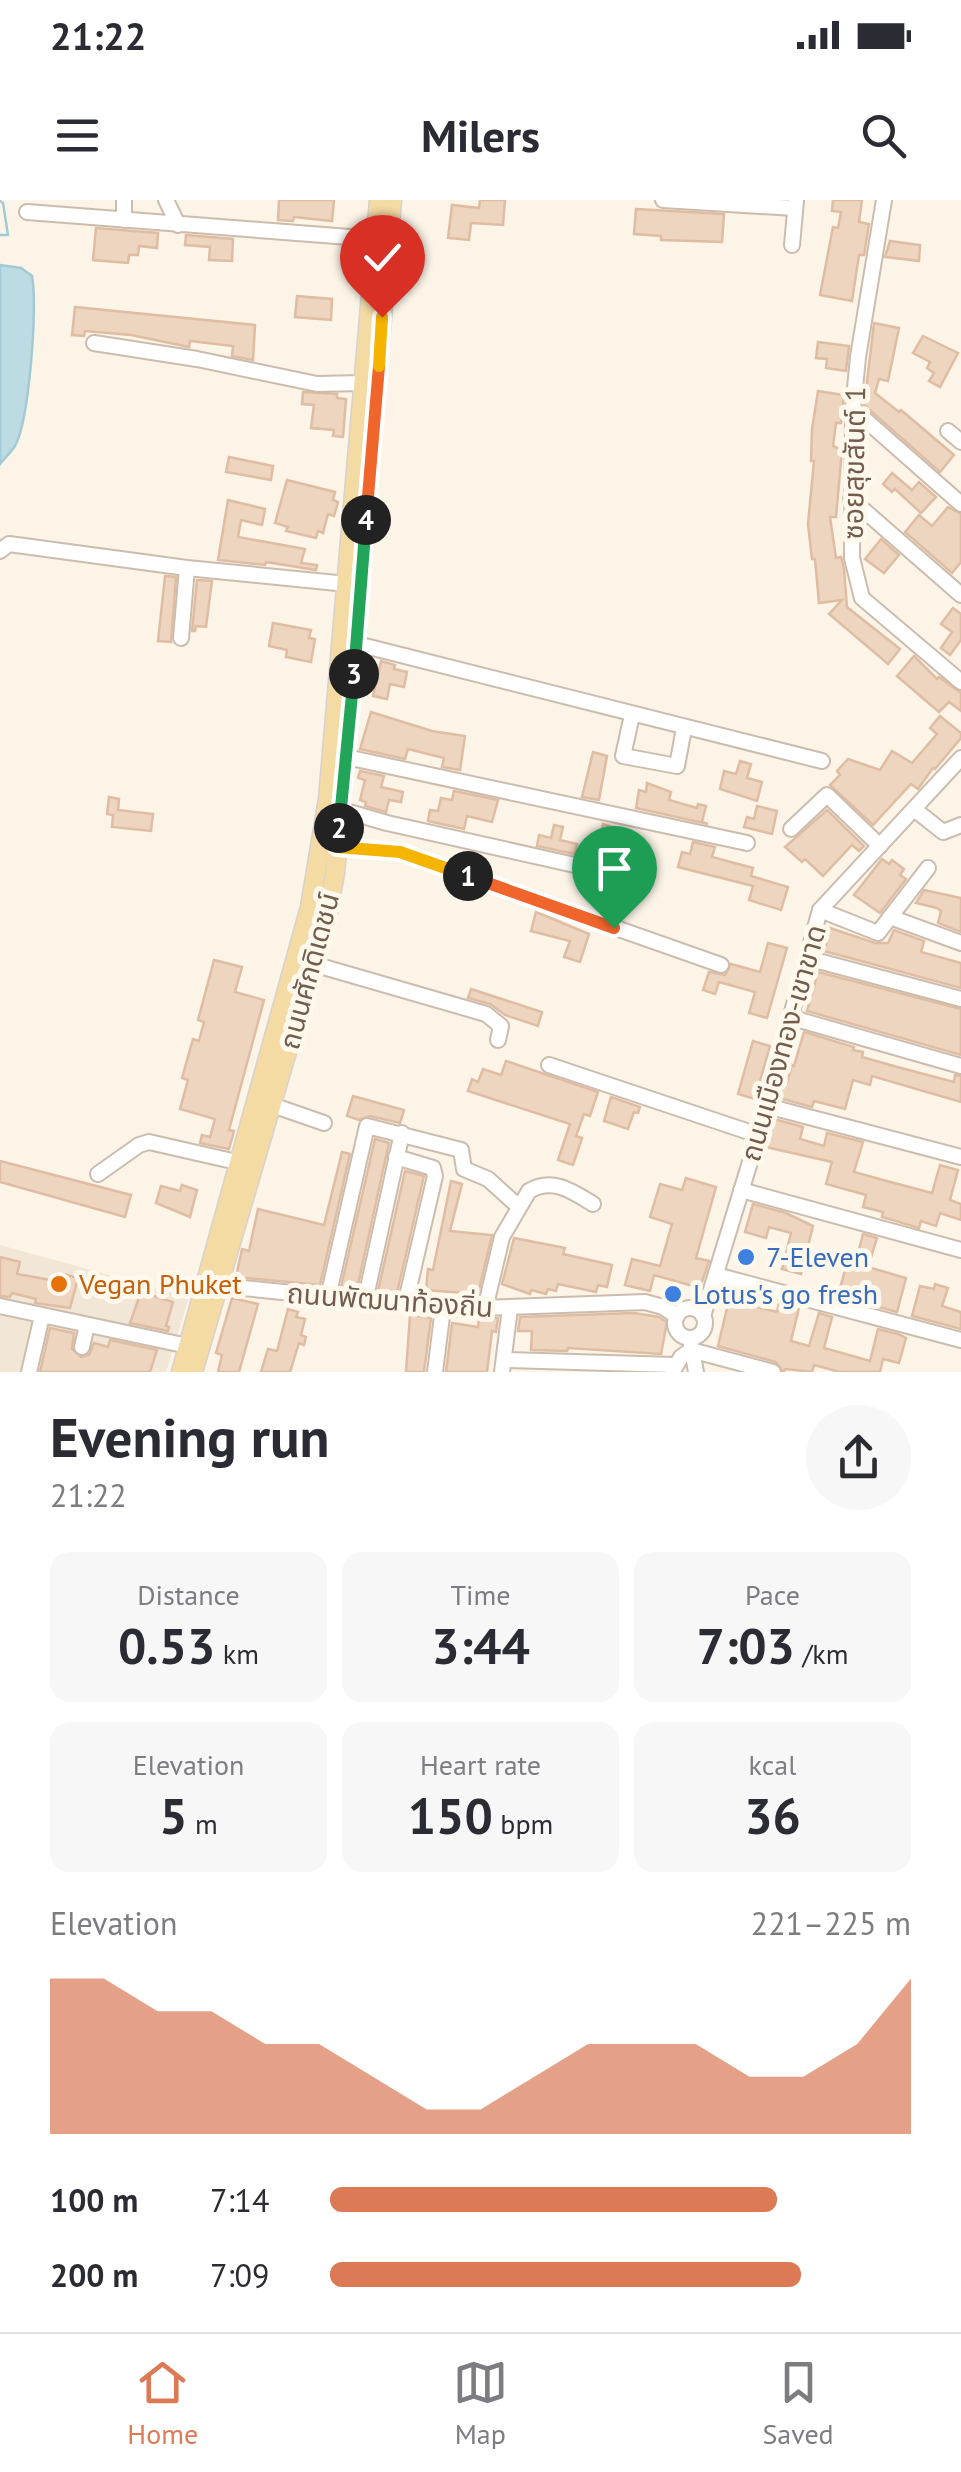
<!DOCTYPE html>
<html lang="en">
<head>
<meta charset="utf-8">
<style>
  :root { --surface:#fff; --page:#f7f7f7; --text:#2b2b33; --muted:#7c7c81; --line:#e1e1e2; --accent:#db7a55 }
  body { margin:0; font-family:"PT Sans","Noto Sans Thai",sans-serif; background:var(--page); color:var(--text); height:100vh; display:flex; flex-direction:column; font-size:38px; white-space:nowrap }
  * { box-sizing:border-box; margin:0 }
  p { font-size:32px; color:var(--muted) }
  .icon { flex:none; width:55px; height:55px; fill:none; stroke:currentColor; stroke-width:2; stroke-linecap:round; stroke-linejoin:round }
  .map { position:relative; height:1172px; overflow:hidden }
  .details { display:flex; flex-direction:column; background:var(--surface); flex:1 }
  .details>* { flex:none }
  .pin { position:absolute; display:grid; place-items:center; width:85px; height:85px; color:#fff; margin:-102px -42px; border-radius:50% 50% 50% 0; rotate:-45deg; box-shadow:0 0 10px #0007 }
  .pin .icon { rotate:45deg }
  .km { position:absolute; width:50px; height:50px; margin:-25px; border-radius:50%; background:#222; color:#fff; font-size:28px; line-height:50px; text-align:center }
  .round { display:grid; place-items:center; flex:none; width:105px; height:105px; border-radius:52px; background:var(--page) }
  .overview { display:flex; align-items:center; justify-content:space-between; height:170px; padding:0 50px }
  h1 { font-size:55px; font-weight:600; line-height:75px }
  .figures { display:grid; grid-template-columns:repeat(3,1fr); gap:15px; height:170px; padding:10px 50px }
  .figures div { display:grid; align-content:center; border-radius:20px; background:var(--page); text-align:center }
  .figures b { font-size:50px; font-weight:600 }
  .figures small { font-size:28px; font-weight:400 }
  .figures p { font-size:28px }
  .chart { height:280px; padding:20px 50px }
  .chart p { display:flex; justify-content:space-between }
  .chart svg { width:100%; height:180px; margin-top:10px; fill:var(--accent); opacity:.7 }
  ul { padding:0 50px; list-style:none; font-size:32px }
  li { display:grid; grid-template-columns:160px 120px 1fr; align-items:center; height:75px }
  li i { height:25px; border-radius:12px; background:var(--accent) }
  .status { display:flex; justify-content:space-between; align-items:center; height:70px; padding:0 50px; background:var(--surface); direction:ltr }
  .status svg { height:28px; fill:currentColor }
  header { display:flex; justify-content:space-between; align-items:center; height:130px; padding:0 50px; background:var(--surface); font-size:45px; font-weight:600 }
  .tab-bar { display:flex; justify-content:space-around; align-items:center; height:140px; border-top:2px solid var(--line); background:var(--surface); font-size:28px; color:var(--muted) }
  .tab-bar a { display:grid; justify-items:center; gap:5px }
  .tab-bar .active { color:var(--accent) }
  .map>svg:first-child { display:block }
</style>
</head>
<body>
<div class="status"><b>21:22</b><svg viewBox="0 0 49 12"><path d="M0 12V9h3v3zM5 12V6h3v6zM10 12V3h3v9zM15 12V0h3v12zM26 1h20v11H26zM47 4h2v5h-2z"/></svg></div>
<header><svg class="icon" aria-label="menu" viewBox="0 0 24 24"><path d="M4 6h16M4 12h16M4 18h16"/></svg>Milers<svg class="icon" aria-label="search" viewBox="0 0 24 24"><circle cx="10" cy="10" r="6"/><path d="M15 15l6 6"/></svg></header>
<div class="map">
<svg width="961" height="1172" viewBox="0 0 961 1172">
  <rect width="100%" height="100%" fill="#fbf4e7"/>
  <polygon fill="#f2e6d6" points="0,1045 189,1097 166,1172 0,1172"/>
  <path fill="#bcdbe3" stroke="#a3cad4" stroke-width="2.5" d="M0 65 21 68 32 76C38 106 29 221 15 246 11 252 5 258 0 264Z"/>
  <g fill="none" stroke-linecap="round" stroke-linejoin="round">
    <polyline stroke="#a3cad4" stroke-width="2.5" points="0,1 3,3 8,35 0,35"/>
  </g>
  <g fill="#eed5c0" stroke="#dfbda2" stroke-width="2.5">
    <polygon points="279,0 334,0 332,21 294,17 293,21 278,20"/>
    <polygon points="480,0 505,0 503,25 471,23 469,40 448,38 452,5 479,8"/>
    <polygon points="833,0 862,0 859,22 869,24 864,55 859,55 852,101 820,95 833,27 838,28 841,12 832,11"/>
    <polygon points="636,9 724,14 722,42 661,40 661,36 634,34"/>
    <polygon points="96,28 158,33 157,48 139,46 138,55 129,55 128,63 93,60"/>
    <polygon points="186,35 233,39 232,61 209,60 210,47 185,45"/>
    <polygon points="890,41 920,45 919,61 885,57"/>
    <polygon points="297,96 332,99 331,120 295,117"/>
    <polygon points="75,107 255,125 253,160 232,156 233,146 190,141 189,147 131,135 85,131 84,136 72,135"/>
    <polygon points="874,123 899,128 888,181 879,179 875,193 899,212 901,210 954,255 940,272 864,205 868,198 865,198"/>
    <polygon points="923,136 958,153 940,187 929,181 934,173 927,168 930,162 913,153"/>
    <polygon points="818,142 849,146 846,171 826,168 827,159 816,158"/>
    <polygon points="818,191 844,195 841,223 836,223 833,246 842,250 836,317 830,317 836,358 841,357 844,369 847,407 900,449 888,464 829,414 842,400 819,403 815,359 812,359 808,324 814,261 811,261 812,229"/>
    <polygon points="303,192 337,194 337,198 346,199 343,237 333,236 334,230 311,228 314,205 302,204"/>
    <polygon points="229,257 273,266 271,280 226,272"/>
    <polygon points="892,273 912,290 919,282 936,297 921,313 895,289 892,292 883,284"/>
    <polygon points="287,280 335,292 333,300 338,302 334,316 328,314 323,333 318,331 316,338 286,331 288,327 275,323"/>
    <polygon points="228,300 265,309 262,325 241,320 238,337 305,349 301,363 317,365 316,370 266,362 265,365 218,360"/>
    <polygon points="948,307 961,314 961,362 952,373 905,332 919,315 932,326"/>
    <polygon points="881,339 899,355 884,373 865,359"/>
    <polygon points="165,376 176,377 171,442 158,441"/>
    <polygon points="197,380 212,381 206,427 196,426 195,431 192,431"/>
    <polygon points="953,408 961,414 961,440 950,455 941,448 952,432 941,424"/>
    <polygon points="273,423 311,430 309,438 315,439 311,462 286,457 287,450 269,446"/>
    <polygon points="914,456 937,479 939,477 961,493 961,511 949,502 939,512 897,476"/>
    <polygon points="381,461 395,465 394,469 407,472 404,487 390,484 387,499 373,496"/>
    <polygon points="371,512 432,531 465,536 460,570 442,567 444,558 408,549 405,559 360,549"/>
    <polygon points="940,516 961,533 961,538 935,569 933,568 918,589 911,584 873,625 830,585 840,575 837,571 848,559 880,570 892,551 912,563 937,534 930,528"/>
    <polygon points="593,552 607,556 599,600 582,597"/>
    <polygon points="740,561 751,564 747,578 762,582 757,601 720,589 724,571 736,574"/>
    <polygon points="360,571 384,576 381,587 403,592 401,602 389,600 386,612 365,606 366,602 360,600 365,580 358,578"/>
    <polygon points="647,583 671,592 669,600 697,608 698,604 706,606 702,622 708,624 636,608 639,590 646,592"/>
    <polygon points="454,591 498,600 492,622 467,616 464,629 428,621 430,610 438,611 441,598 452,600"/>
    <polygon points="109,597 119,599 118,610 153,614 151,631 112,627 113,615 107,614"/>
    <polygon points="757,606 777,611 772,634 744,627 747,617 754,619"/>
    <polygon points="827,610 864,646 859,651 852,645 823,676 805,659 802,662 785,647"/>
    <polygon points="603,624 631,633 626,656 597,649"/>
    <polygon points="554,625 563,627 560,640 577,644 575,654 537,646 539,635 551,638"/>
    <polygon points="693,642 715,647 712,657 753,668 751,676 788,687 781,710 749,700 753,686 678,667 682,652 690,654"/>
    <polygon points="882,659 889,664 892,660 904,669 900,675 906,679 880,713 854,695"/>
    <polygon points="924,690 961,698 961,732 938,723 941,711 937,708 916,703"/>
    <polygon points="536,712 589,734 580,762 564,757 570,741 531,731"/>
    <polygon points="830,728 875,743 888,743 894,730 924,741 921,752 961,763 961,788 824,751"/>
    <polygon points="768,743 787,748 767,818 749,813 755,792 719,782 715,794 703,790 709,772 725,775 731,764 760,772"/>
    <polygon points="214,760 242,767 235,792 264,800 229,930 234,931 229,949 200,943 202,935 210,937 215,919 180,909 188,880 182,878 193,839 199,841 204,822 198,820"/>
    <polygon points="818,772 961,809 961,855 807,811"/>
    <polygon points="471,789 542,812 538,826 505,815 490,804 468,798"/>
    <polygon points="804,832 854,847 853,850 863,852 862,857 901,868 954,882 955,875 961,876 961,902 872,876 870,885 853,880 845,909 814,901 812,907 779,898 784,882 787,883 792,865 794,866"/>
    <polygon points="753,841 770,846 755,899 738,894"/>
    <polygon points="506,861 598,892 590,916 584,914 576,936 582,938 573,965 558,960 570,924 468,891 472,879 478,882 483,869 501,875"/>
    <polygon points="353,896 404,910 400,923 370,916 359,920 347,916"/>
    <polygon points="611,897 640,907 638,913 634,912 628,929 604,921"/>
    <polygon points="774,919 803,927 800,939 824,946 827,933 863,942 854,972 883,980 932,993 940,965 958,970 950,1000 961,1004 961,1020 940,1013 936,1026 921,1021 919,1028 882,1017 883,1012 863,1007 866,995 826,984 832,962 766,947"/>
    <polygon points="375,939 389,943 357,1089 341,1087"/>
    <polygon points="342,952 350,954 320,1085 236,1077 242,1049 249,1051 258,1009 324,1025"/>
    <polygon points="0,961 131,995 125,1017 0,982"/>
    <polygon points="405,971 424,976 397,1093 378,1091"/>
    <polygon points="686,978 716,987 696,1058 709,1061 700,1088 654,1075 650,1091 625,1085 632,1059 660,1066 672,1024 650,1017 660,984 682,990"/>
    <polygon points="451,981 462,984 450,1031 492,1035 478,1094 426,1090 428,1069 433,1070"/>
    <polygon points="182,985 197,990 190,1017 156,1003 161,986 180,991"/>
    <polygon points="753,1004 786,1013 813,1026 801,1074 782,1069 791,1033 769,1027 766,1038 745,1032"/>
    <polygon points="863,1034 877,1038 868,1067 906,1078 897,1112 838,1096 846,1066 854,1068"/>
    <polygon points="514,1038 565,1048 563,1054 612,1065 607,1087 598,1085 596,1092 558,1084 556,1091 548,1089 546,1094 531,1090 530,1094 502,1084"/>
    <polygon points="0,1057 20,1062 17,1074 62,1082 64,1074 78,1078 70,1108 35,1103 36,1099 12,1093 10,1097 0,1096"/>
    <polygon points="935,1084 948,1088 942,1106 961,1112 961,1129 912,1116 920,1086 934,1089"/>
    <polygon points="141,1092 173,1102 166,1126 169,1127 168,1131 130,1123"/>
    <polygon points="232,1098 258,1104 239,1172 218,1172 222,1155 216,1153"/>
    <polygon points="729,1100 777,1112 779,1103 799,1108 791,1141 809,1146 819,1113 832,1117 824,1148 870,1161 878,1129 898,1134 906,1138 899,1163 883,1159 880,1172 840,1172 814,1165 812,1172 786,1169 783,1172 776,1162 718,1146"/>
    <polygon points="288,1109 298,1112 296,1117 305,1119 301,1135 306,1137 304,1145 299,1143 290,1172 261,1172 268,1149 277,1151"/>
    <polygon points="634,1113 659,1117 667,1122 661,1154 568,1148 567,1151 531,1150 532,1131 518,1131 520,1117"/>
    <polygon points="410,1115 431,1118 424,1172 406,1172"/>
    <polygon points="498,1118 496,1132 492,1131 487,1172 446,1172 452,1123 478,1127 479,1119"/>
    <polygon points="50,1128 74,1133 72,1149 81,1157 89,1155 94,1143 108,1147 110,1140 157,1150 150,1172 40,1172"/>
  </g>
  <g fill="none" stroke-linecap="round" stroke-linejoin="round">
    <defs>
      <g id="minor">
        <polyline points="166,0 178,25"/>
        <polyline points="663,0 795,8"/>
        <polyline points="884,0 858,157 853,209 852,358 862,398 961,482"/>
        <polyline points="27,12 375,39"/>
        <polyline points="124,20 124,0"/>
        <polyline points="792,45 796,1"/>
        <polyline points="94,143 197,159 317,184 363,183"/>
        <polyline points="853,209 961,304"/>
        <polyline points="948,231 961,242"/>
        <polyline points="851,299 961,395"/>
        <polyline points="0,351 9,344 187,368 347,384"/>
        <polyline points="181,438 187,368"/>
        <polyline points="357,444 822,561"/>
        <polyline points="632,515 623,556 677,566 684,528"/>
        <polyline points="346,557 747,643"/>
        <polyline points="914,609 943,632 961,625"/>
        <polyline points="342,610 387,623 606,672"/>
        <polyline points="791,629 827,595 880,646"/>
        <polyline points="337,647 400,652 721,765"/>
        <polyline points="820,710 878,733 928,668"/>
        <polyline points="890,717 961,743"/>
        <polyline points="807,758 961,799"/>
        <polyline points="313,764 486,814 501,826 498,840"/>
        <polyline points="789,817 961,866"/>
        <polyline points="549,865 758,935"/>
        <polyline points="272,905 324,923"/>
        <polyline points="767,906 961,957"/>
        <polyline points="396,957 433,968 435,976 405,1105"/>
        <polyline points="98,974 139,945 149,942 241,963"/>
        <polyline points="741,990 961,1050"/>
        <polyline points="716,1075 961,1140"/>
        <polyline points="213,1085 452,1109 645,1102 663,1107 677,1116"/>
        <polyline points="328,1097 367,926 461,950 464,969 488,979 519,1007"/>
        <polyline points="365,1101 402,933"/>
        <polyline points="0,1106 188,1146"/>
        <circle cx="690" cy="1123" r="15"/>
        <path d="M485 1109 502 1037 529 991C552 977 572 991 593 1004"/>
        <polyline points="703,1116 757,939 820,710 961,558"/>
        <polyline points="691,1144 696,1172"/>
        <polyline points="82,1147 87,1125"/>
        <polyline points="504,1160 675,1165"/>
        <polyline points="673,1171 681,1157 691,1150 773,1172"/>
        <polyline points="29,1172 42,1116"/>
        <polyline points="435,1172 443,1108"/>
        <polyline points="502,1172 510,1108"/>
      </g>
      <g id="major">
        <polyline points="181,1172 310,707 328,599 379,0"/>
        <polyline points="193,1172 328,712 335,673 392,0"/>
      </g>
    </defs>
    <use href="#minor" stroke="#ccbcae" stroke-width="18"/>
    <use href="#major" stroke="#d8d1cd" stroke-width="21"/>
    <use href="#minor" stroke="#fff" stroke-width="14"/>
    <use href="#major" stroke="#f4dba4" stroke-width="18"/>
  </g>
  <g fill="none" stroke-linecap="round" stroke-linejoin="round">
    <defs>
      <polyline id="split-1" points="468,676 614,728"/>
      <polyline id="split-2" points="339,628 337,647 400,652 468,676"/>
      <polyline id="split-3" points="339,628 354,474"/>
      <polyline id="split-4" points="354,474 366,320"/>
      <polyline id="split-5" points="366,320 379,166"/>
      <polyline id="split-6" points="379,166 382,117"/>
    </defs>
    <use href="#split-1" stroke="#fff" stroke-width="20"/>
    <use href="#split-2" stroke="#fff" stroke-width="20"/>
    <use href="#split-3" stroke="#fff" stroke-width="20"/>
    <use href="#split-4" stroke="#fff" stroke-width="20"/>
    <use href="#split-5" stroke="#fff" stroke-width="20"/>
    <use href="#split-6" stroke="#fff" stroke-width="20"/>
    <use href="#split-1" stroke="#f0652b" stroke-width="12"/>
    <use href="#split-2" stroke="#f5b400" stroke-width="12"/>
    <use href="#split-3" stroke="#22a559" stroke-width="12"/>
    <use href="#split-4" stroke="#22a559" stroke-width="12"/>
    <use href="#split-5" stroke="#f0652b" stroke-width="12"/>
    <use href="#split-6" stroke="#f5b400" stroke-width="12"/>
  </g>
  <g fill="#3f7fe0" stroke="#fef8ed" stroke-width="4">
    <circle cx="746" cy="1057" r="10"/>
    <circle cx="673" cy="1094" r="10"/>
  </g>
  <circle fill="#e8710a" stroke="#fef8ed" stroke-width="4" cx="59" cy="1084" r="10"/>
  <g text-anchor="middle" stroke-width="10" stroke-linejoin="round" paint-order="stroke">
    <g font-size="28" fill="#725c4d" stroke="#fef8ed">
      <text transform="translate(854 263) rotate(-89)" y="10">ซอยสุขสันต์ 1</text>
      <text transform="translate(309 771) rotate(-75)" y="10">ถนนศักดิเดชน์</text>
      <text transform="translate(783 843) rotate(-74)" y="10">ถนนเมืองทอง-เขาขาด</text>
      <text transform="translate(390 1100) rotate(4)" y="10">ถนนพัฒนาท้องถิ่น</text>
    </g>
    <g font-size="28" fill="#366cbe" stroke="#fef8ed" text-anchor="start">
      <text x="766" y="1067">7-Eleven</text>
      <text x="693" y="1104">Lotus's go fresh</text>
    </g>
    <g font-size="28" fill="#c56008" stroke="#fef8ed" text-anchor="start">
      <text x="79" y="1094">Vegan Phuket</text>
    </g>
  </g>
</svg>
<div class="pin" style="left:614px;top:728px;background:#1e9e55"><svg class="icon" aria-label="arrive" viewBox="0 0 24 24"><path d="M6 21V4h12l-3 4 3 4H6"/></svg></div>
<div class="pin" style="left:382px;top:117px;background:#d93025"><svg class="icon" aria-label="check" viewBox="0 0 24 24"><path d="M5 12l5 5 9-10"/></svg></div>
<b class="km" style="left:468px;top:676px">1</b>
<b class="km" style="left:339px;top:628px">2</b>
<b class="km" style="left:354px;top:474px">3</b>
<b class="km" style="left:366px;top:320px">4</b>
</div>
<section class="details">
<div class="overview"><div><h1>Evening run</h1><p>21:22</p></div><a class="round"><svg class="icon" aria-label="share" viewBox="0 0 24 24"><path d="M12 15V3M7 8l5-5 5 5M5 13v7h14v-7"/></svg></a></div>
<div class="figures">
<div><p>Distance</p><b>0.53<small> km</small></b></div>
<div><p>Time</p><b>3:44</b></div>
<div><p>Pace</p><b>7:03<small> /km</small></b></div>
</div>
<div class="figures">
<div><p>Elevation</p><b>5<small> m</small></b></div>
<div><p>Heart rate</p><b>150<small> bpm</small></b></div>
<div><p>kcal</p><b>36</b></div>
</div>
<div class="chart"><p><span>Elevation</span>221–225 m</p>
<svg viewBox="0 0 160 44" preserveAspectRatio="none"><path d="M0 44V6L10 6L20 14L30 14L40 22L50 22L60 30L70 38L80 38L90 30L100 22L110 22L120 22L130 30L140 30L150 22L160 6V44z"/></svg>
</div>
<ul>
<li><b>100 m</b>7:14<i style="width:77%"></i></li>
<li><b>200 m</b>7:09<i style="width:81%"></i></li>
</ul>
</section>
<nav class="tab-bar">
<a class="active"><svg class="icon" aria-label="home" viewBox="0 0 24 24"><path d="M3 11l9-7 9 7M6 9v11h12V9"/></svg>Home</a>
<a><svg class="icon" aria-label="map" viewBox="0 0 24 24"><path d="M3 6l6-2 6 2 6-2v14l-6 2-6-2-6 2zM9 4v14M15 6v14"/></svg>Map</a>
<a><svg class="icon" aria-label="saved" viewBox="0 0 24 24"><path d="M7 4h10v16l-5-4-5 4z"/></svg>Saved</a>
</nav>
</body>
</html>
